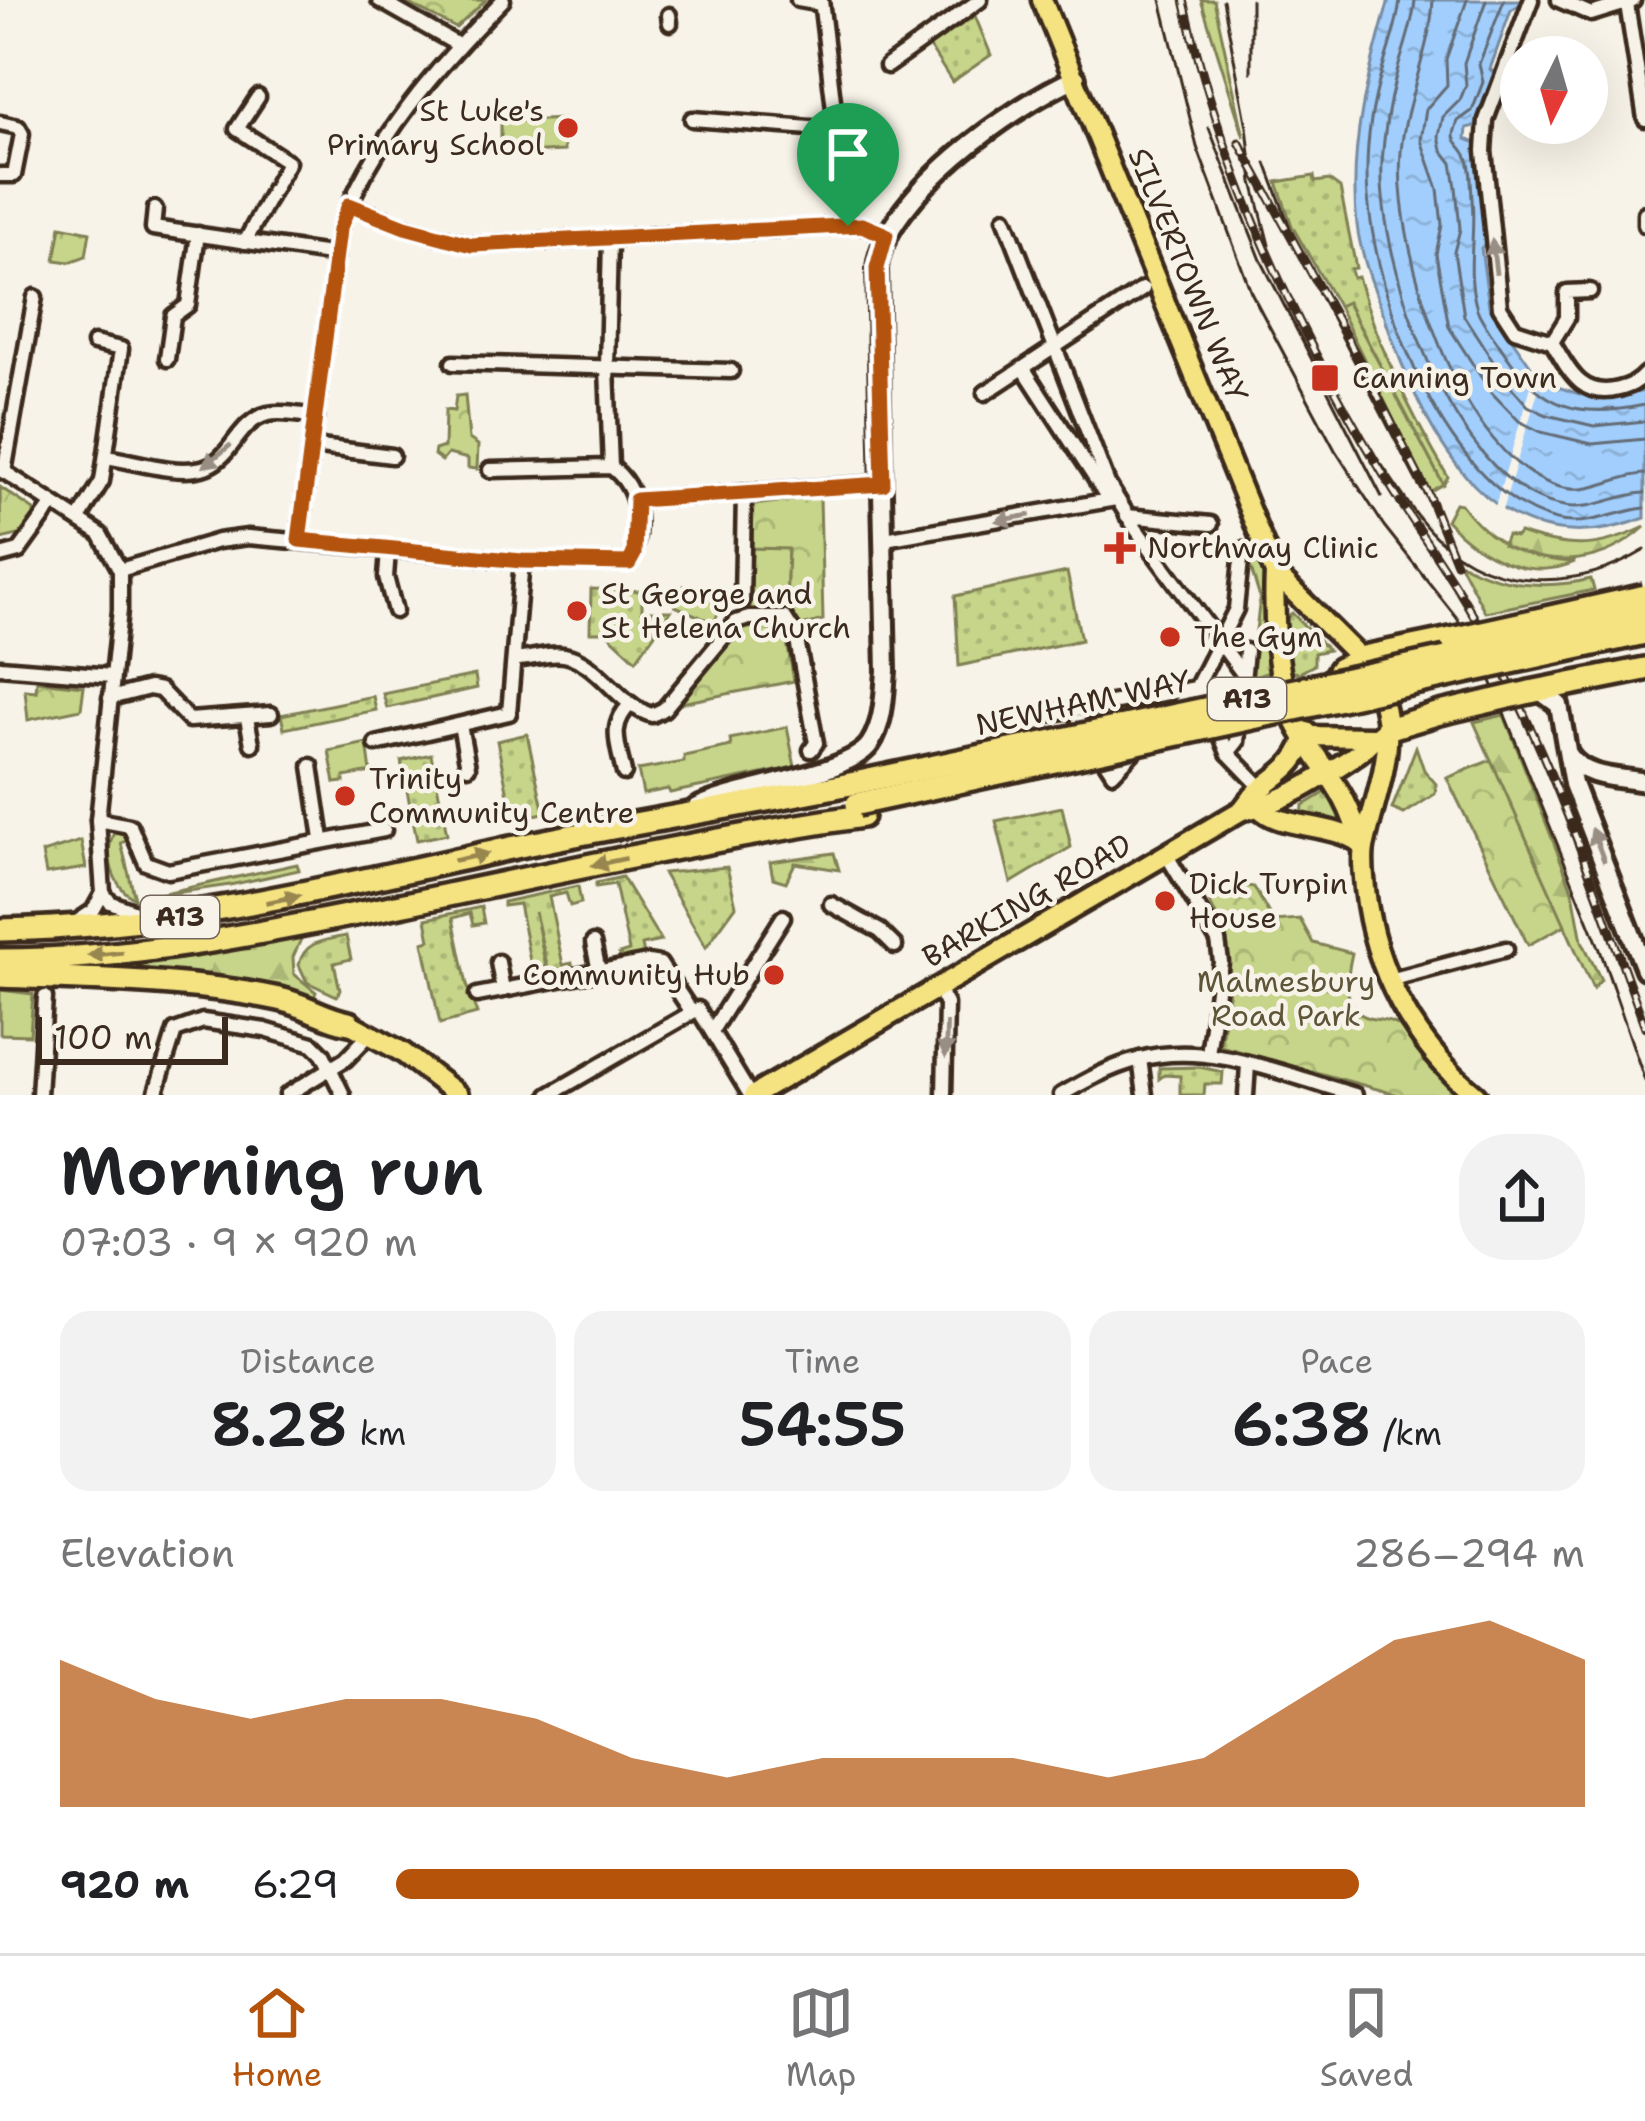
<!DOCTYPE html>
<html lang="en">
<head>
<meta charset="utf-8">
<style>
  :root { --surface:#fff; --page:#f2f2f2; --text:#202124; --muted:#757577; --line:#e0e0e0; --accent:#b45309 }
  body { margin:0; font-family:"Shantell Sans",sans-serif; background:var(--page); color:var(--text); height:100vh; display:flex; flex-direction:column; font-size:45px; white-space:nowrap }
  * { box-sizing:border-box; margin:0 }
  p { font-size:39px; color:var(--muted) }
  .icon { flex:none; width:66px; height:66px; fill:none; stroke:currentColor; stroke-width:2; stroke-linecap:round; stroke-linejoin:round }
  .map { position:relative; height:1095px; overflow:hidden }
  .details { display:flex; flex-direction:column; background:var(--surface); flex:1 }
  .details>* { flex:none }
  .needle { width:78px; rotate:185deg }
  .buttons { position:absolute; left:1500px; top:36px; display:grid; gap:24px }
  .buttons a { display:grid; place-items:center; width:108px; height:108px; border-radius:50%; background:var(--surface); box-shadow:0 12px 48px #0002; font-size:60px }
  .scale { position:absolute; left:36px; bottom:30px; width:192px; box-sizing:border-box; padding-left:12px; border:6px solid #3b2a1e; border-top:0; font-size:33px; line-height:42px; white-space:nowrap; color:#3b2a1e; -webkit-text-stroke:9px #f7f3e8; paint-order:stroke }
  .pin { position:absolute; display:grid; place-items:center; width:102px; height:102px; color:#fff; margin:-123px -51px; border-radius:50% 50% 50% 0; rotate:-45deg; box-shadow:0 0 12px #0007 }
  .pin .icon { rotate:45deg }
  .round { display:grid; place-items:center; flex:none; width:126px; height:126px; border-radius:48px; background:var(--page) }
  .head { display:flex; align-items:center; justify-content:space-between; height:204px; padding:0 60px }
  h1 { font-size:66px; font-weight:600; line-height:90px }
  .metrics { display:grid; grid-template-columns:repeat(3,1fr); gap:18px; height:204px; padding:12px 60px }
  .metrics div { display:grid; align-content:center; border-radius:30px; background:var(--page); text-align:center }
  .metrics b { font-size:60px; font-weight:600 }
  .metrics small { font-size:33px; font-weight:400 }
  .metrics p { font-size:33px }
  .chart { height:336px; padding:24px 60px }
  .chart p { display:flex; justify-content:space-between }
  .chart svg { width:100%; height:216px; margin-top:12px; fill:var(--accent); opacity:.7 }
  ul { padding:0 60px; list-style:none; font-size:39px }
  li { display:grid; grid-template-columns:192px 144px 1fr; align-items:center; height:90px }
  li i { height:30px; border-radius:15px; background:var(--accent) }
  .tab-bar { display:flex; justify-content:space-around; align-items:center; height:168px; border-top:3px solid var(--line); background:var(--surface); font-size:33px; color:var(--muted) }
  .tab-bar a { display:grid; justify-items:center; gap:6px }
  .tab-bar .on { color:var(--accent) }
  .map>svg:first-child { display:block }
</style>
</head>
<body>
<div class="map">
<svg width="1645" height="1095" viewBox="0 0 1645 1095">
  <defs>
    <pattern id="forest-firs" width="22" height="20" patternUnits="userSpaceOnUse" patternTransform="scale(3)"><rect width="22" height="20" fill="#c6d589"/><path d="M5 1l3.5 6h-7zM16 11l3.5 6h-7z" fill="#abb776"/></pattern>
    <pattern id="park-crowns" width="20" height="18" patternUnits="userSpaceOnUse" patternTransform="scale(3)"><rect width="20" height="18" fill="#c6d589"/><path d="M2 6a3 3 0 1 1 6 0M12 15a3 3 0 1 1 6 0" fill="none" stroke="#abb776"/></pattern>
    <pattern id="garden-dots" width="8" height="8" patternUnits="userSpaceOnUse" patternTransform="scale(3)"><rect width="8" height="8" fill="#c6d589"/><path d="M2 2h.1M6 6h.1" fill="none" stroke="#abb776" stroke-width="1.8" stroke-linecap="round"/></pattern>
    <pattern id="water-ripples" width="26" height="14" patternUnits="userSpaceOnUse" patternTransform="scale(3)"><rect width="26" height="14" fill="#a1cefc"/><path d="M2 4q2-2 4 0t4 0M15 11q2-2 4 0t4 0" fill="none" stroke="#8cb1d8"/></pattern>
  </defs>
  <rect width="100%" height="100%" fill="#f7f3e8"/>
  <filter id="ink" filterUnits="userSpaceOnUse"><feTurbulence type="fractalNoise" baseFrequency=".00833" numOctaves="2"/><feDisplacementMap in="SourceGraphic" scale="24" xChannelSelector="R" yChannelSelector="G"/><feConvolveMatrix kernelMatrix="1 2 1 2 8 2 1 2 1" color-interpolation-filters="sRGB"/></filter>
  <g filter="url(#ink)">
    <g fill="#c6d589" stroke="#808054" stroke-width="3">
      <polygon points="1201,0 1214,0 1244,137"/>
      <polygon points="563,119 564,151 501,154 501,122"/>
      <polygon points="1346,301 1443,484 1429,492 1338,306"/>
      <path d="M1455 503 1461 504C1489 543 1526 560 1575 562 1528 583 1477 554 1446 520Z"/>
      <polygon points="752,548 788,548 786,611 750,610"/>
      <path d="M1459 562C1501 586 1544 590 1591 579L1594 590 1485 612Z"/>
      <polygon points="684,586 722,604 714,623 675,606"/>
      <polygon points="787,727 795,767 670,793 668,789 643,794 638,770 684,762 684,756 731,746 730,739"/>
      <polygon points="367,743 371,772 344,777 344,782 335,783 329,751"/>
      <path d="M121 830 129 840 121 843 135 899C113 887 102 854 115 831Z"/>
      <polygon points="297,864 299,870 230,885 146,897"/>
    </g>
    <g fill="url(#forest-firs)" stroke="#808054" stroke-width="3">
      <path d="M1645 527C1603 565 1554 569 1503 545L1507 535 1516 537 1519 533C1571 550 1599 549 1645 527Z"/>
      <polygon points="1504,715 1573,892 1582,941 1601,980 1593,989 1474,722"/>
      <polygon points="834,853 839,870 795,863 786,882 773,878 770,862"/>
      <polygon points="302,937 293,957 294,974 316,992 312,1003 79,970 182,959"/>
    </g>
    <g fill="url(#park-crowns)" stroke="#808054" stroke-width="3">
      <polygon points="401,0 486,0 456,28"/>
      <polygon points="61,226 90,232 86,256 70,262 55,260"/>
      <polygon points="465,395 469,439 478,445 477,469 468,468 468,459 448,454 442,461 434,455 435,450 444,447 445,410 454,411 456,396"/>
      <polygon points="0,487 34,510 34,519 23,534 1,539"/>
      <polygon points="820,497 823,620 802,626 786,611 788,549 752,548 753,505"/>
      <polygon points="777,625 785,631 794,681 681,703 739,629"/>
      <polygon points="37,681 84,686 81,709 28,720 25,690 36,691"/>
      <polygon points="1491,760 1565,925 1528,945 1447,778"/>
      <polygon points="81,841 86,868 46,874 42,853"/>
      <path d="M1241 885 1254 887 1273 921 1300 919 1313 943 1352 953C1347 975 1340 1009 1369 1018 1381 1021 1388 1019 1399 1026L1458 1095H1399L1220 1046C1229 985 1240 960 1210 903Z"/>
      <polygon points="0,990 33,994 30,1035 0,1034"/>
    </g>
    <g fill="url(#garden-dots)" stroke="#808054" stroke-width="3">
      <polygon points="975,16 991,55 952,82 929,46"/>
      <path d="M1314 176 1315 182 1329 180 1340 188 1356 268 1351 269 1353 278 1358 277C1379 349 1410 413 1448 477L1443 484 1347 302 1338 306 1292 226 1277 182Z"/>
      <polygon points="1255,549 1267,582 1271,671 1250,679 1260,598 1246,553"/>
      <polygon points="1067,572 1081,640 959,666 955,596"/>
      <polygon points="591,589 642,591 642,611 671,611 636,660 606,632 590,632"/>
      <polygon points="1292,613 1328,650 1314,653 1314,665 1299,673 1289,671 1285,619"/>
      <polygon points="475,675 477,688 387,708 383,694"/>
      <polygon points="373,696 376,710 284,729 281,715"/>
      <polygon points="527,734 544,813 513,819 497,741"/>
      <polygon points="1416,747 1424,770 1436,784 1435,794 1404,814 1392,809"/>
      <polygon points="431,754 447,834 417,840 401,761"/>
      <polygon points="1331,789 1349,830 1302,819 1303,806"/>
      <polygon points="1062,807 1071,847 1011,883 996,821"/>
      <polygon points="727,867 736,906 706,947 663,873"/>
      <polygon points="622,877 661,941 642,945 644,955 620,959 619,954 629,951 615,884 596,887 596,883"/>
      <polygon points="578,886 581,903 570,906 566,893 549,897 563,965 572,963 573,968 549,973 535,912 547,973 525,978 524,974 532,971 519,904 503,906 503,902"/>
      <polygon points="481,907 484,923 473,925 470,913 453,918 467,985 477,1014 440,1024 423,942 430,940 426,919"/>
      <path d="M346 936 351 959 334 963 340 990 337 996 307 982 299 965C304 941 325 940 346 936Z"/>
      <polygon points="1199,1067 1223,1072 1222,1084 1205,1084 1204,1095 1180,1095 1180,1076 1164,1075 1159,1079 1159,1068"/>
    </g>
    <path fill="url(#water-ripples)" stroke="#788ca3" stroke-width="3" d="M1389 0H1527L1511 10 1490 69 1498 77 1480 125 1467 128 1466 139 1476 143 1488 241 1481 248 1489 306 1542 382 1598 400 1645 391V518C1495 575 1427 440 1386 321 1375 290 1361 258 1357 225 1348 147 1368 74 1389 0Z"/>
    <polygon fill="#f7f3e8" points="1535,373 1543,375 1501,514 1494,510"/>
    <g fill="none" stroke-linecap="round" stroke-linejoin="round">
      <g stroke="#646c77" stroke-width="3">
        <path d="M1400 0C1398 24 1388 48 1382 71 1373 102 1367 137 1367 170 1366 278 1438 489 1556 520 1586 528 1616 511 1645 508"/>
        <path d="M1415 0C1413 27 1401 54 1395 80 1388 106 1384 134 1382 162 1377 259 1452 489 1564 506 1592 511 1618 494 1645 493"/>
        <path d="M1433 0C1431 48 1405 101 1401 152 1393 245 1459 465 1564 488 1592 494 1618 475 1645 474"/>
        <polyline points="1467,0 1446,59 1447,85 1426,109 1421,140 1438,189 1442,225 1436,254 1449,327 1490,391 1519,421 1541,432 1592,444 1645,439"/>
        <polyline points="1486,0 1464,63 1466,85 1460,100 1443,117 1439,136 1442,150 1452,163 1456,187 1460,229 1454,252 1464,316 1505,380 1528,406 1547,415 1594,426 1645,421"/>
        <path d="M1504 0 1479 64 1483 82 1472 111 1458 121C1450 142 1455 138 1465 153 1472 163 1471 187 1472 199 1476 236 1465 271 1477 309 1482 323 1494 336 1502 349 1540 408 1576 419 1645 405"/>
      </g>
      <defs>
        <g id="street">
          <polyline points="379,0 458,45"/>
          <polyline points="798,0 821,4"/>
          <polyline points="821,0 848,226"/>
          <polyline points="1531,0 1486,120 1484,151 1500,307 1515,330 1552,342"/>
          <polyline points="1559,0 1591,14 1633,1"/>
          <polyline points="1627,4 1645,119"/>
          <polyline points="669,15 670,23"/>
          <polyline points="887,66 980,0"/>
          <polyline points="692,119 836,130"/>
          <polyline points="0,123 18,127 22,134 14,175 0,175"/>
          <polyline points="349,204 405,227 473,245 862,225 886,235"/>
          <polyline points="155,209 153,228 336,255"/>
          <polyline points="1645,213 1645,225"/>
          <polyline points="1005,218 1108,484 1136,529 1243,674"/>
          <polyline points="610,239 607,368 611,467"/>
          <polyline points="245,242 288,162 237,129 258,97"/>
          <path d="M1552 342C1569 370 1581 399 1619 389 1630 386 1637 383 1645 374"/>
          <polyline points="1552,342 1567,318 1567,292 1590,291"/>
          <polyline points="167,359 173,316 188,305 198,234"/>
          <polyline points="453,363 731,371"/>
          <polyline points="1024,369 1109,500"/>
          <polyline points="985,393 1143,289"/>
          <polyline points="312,446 392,456"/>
          <path d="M106 457C135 461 174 475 202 468 233 460 236 422 268 414 283 411 301 415 316 417"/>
          <polyline points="0,469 100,534 120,570 120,610 98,820 103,893 93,911 75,923"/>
          <polyline points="4,472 35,297"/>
          <polyline points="636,500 883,483"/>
          <polyline points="1127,516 1211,524"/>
          <polyline points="79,519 102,481 121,349 94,343"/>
          <polyline points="885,539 1116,499"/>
          <path d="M299 540 339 230C372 141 437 67 503 0"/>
          <polyline points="388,551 386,577 395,611"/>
          <polyline points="0,556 19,551 53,504"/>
          <path d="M120 570 218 541 248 537 522 561 629 563C644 531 640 488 611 467L490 470"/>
          <polyline points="742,601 744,494"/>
          <path d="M515 659C532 660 547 652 564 655 599 661 618 706 652 715L664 709 736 622 749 618H785L796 635 816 743 811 750"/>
          <polyline points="0,667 112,676"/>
          <polyline points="110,698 149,688 160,690 189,720 271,714"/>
          <polyline points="1172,712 1196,688 1204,695 1228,753 1257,783"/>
          <polyline points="1042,715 1196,688 1236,609 1242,550"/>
          <polyline points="247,718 252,744"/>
          <polyline points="1079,721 1113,773"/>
          <polyline points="460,725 468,767"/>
          <polyline points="376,744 509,713 522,561"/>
          <polyline points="1228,753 1237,742 1246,651"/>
          <polyline points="311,766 322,839"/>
          <path d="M624 773C618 745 608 725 631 704"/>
          <polyline points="1113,773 1141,744"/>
          <polyline points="98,820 130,826 146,863 168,871 384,830"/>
          <polyline points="1166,854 1218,941 1221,962 1208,1054"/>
          <polyline points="103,893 110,902 143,915"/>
          <polyline points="831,904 880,931 895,946"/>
          <polyline points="593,943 599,971"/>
          <polyline points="498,962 503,990"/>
          <polyline points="1397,978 1506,949"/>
          <polyline points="937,988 946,1004 944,1095"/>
          <polyline points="477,995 648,962 660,964 691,1011"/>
          <polyline points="713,1029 783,917"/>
          <polyline points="1140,1059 1145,1095"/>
          <polyline points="156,1092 175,1031 203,1021 265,1030 313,1044 323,1054 343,1095"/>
          <polyline points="39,1095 45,997"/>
          <polyline points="287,1095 346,1059 370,1034"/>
          <polyline points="549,1095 698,1009 750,1095"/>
          <path d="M1061 1095C1085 1081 1110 1067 1137 1060 1207 1039 1288 1076 1355 1095"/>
          <polyline points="1246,1095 1248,1065"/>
        </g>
        <g id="secondary">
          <polyline points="1540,691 1559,705 1573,784 1645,969"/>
          <path d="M1569 755C1584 779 1620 777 1645 782"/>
          <path d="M696 808C736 787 849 775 870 744 884 723 884 695 886 671L877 268C885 196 1014 105 1076 78"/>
        </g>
        <g id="primary">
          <path d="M1042 0 1275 573C1273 613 1276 683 1294 719 1315 763 1349 790 1359 841"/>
          <path d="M1275 573 1368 666C1405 733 1380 776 1365 843 1361 857 1364 875 1365 889 1374 969 1413 1044 1476 1095"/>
          <polyline points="1324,690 1339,668 1359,658"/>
          <polyline points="1306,736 1373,737"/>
          <path d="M1260 808C1276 828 1333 823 1360 843"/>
          <path d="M1242 810C1280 806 1325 775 1357 754 1369 746 1374 736 1387 729"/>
          <polyline points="349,1023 402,1052 458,1095"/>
          <path d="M754 1095 1242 810C1264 776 1297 776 1307 732"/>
        </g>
        <g id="highway">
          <polyline points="1359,658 1451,639"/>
          <polyline points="1530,692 1645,669"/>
          <polyline points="1387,729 1440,713"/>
          <path d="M0 930C175 927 341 885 511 848 623 824 737 807 850 784"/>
          <path d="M0 960C137 960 272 931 405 904 557 872 709 839 862 816"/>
          <path d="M0 976C93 980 188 980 279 999 304 1004 325 1019 349 1023"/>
        </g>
      </defs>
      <use href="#street" stroke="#3b2a1e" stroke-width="21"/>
      <use href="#secondary" stroke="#3b2a1e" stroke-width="26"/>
      <use href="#primary" stroke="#3b2a1e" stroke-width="27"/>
      <use href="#highway" stroke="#3b2a1e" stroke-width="30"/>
      <use href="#street" stroke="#f7f3e8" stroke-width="12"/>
      <use href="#secondary" stroke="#f7f3e8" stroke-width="16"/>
      <use href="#primary" stroke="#f5e382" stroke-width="18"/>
      <use href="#highway" stroke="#f5e382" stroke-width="21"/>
      <g stroke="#3b2a1e" stroke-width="3">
        <polyline points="1161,0 1197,147 1251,292 1335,450 1384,526 1457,618 1487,671 1599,947 1645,1081"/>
        <polyline points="1223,0 1247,127 1253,182 1269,245"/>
        <polyline points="1251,72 1251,0"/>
        <polyline points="1209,128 1261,260 1382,497"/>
        <polyline points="1266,163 1302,260 1418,484 1440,518"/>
        <path d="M1381 464C1399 489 1415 517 1437 538 1496 593 1579 590 1645 550"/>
      </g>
      <defs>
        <g id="rail">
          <path d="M1184 0C1221 168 1292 322 1380 469 1409 519 1445 565 1473 615 1548 744 1594 887 1645 1027"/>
          <polyline points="1239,142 1369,378 1429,496 1456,563"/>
        </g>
      </defs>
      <use href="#rail" stroke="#3b2a1e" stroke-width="9"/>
      <use href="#rail" stroke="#f7f3e8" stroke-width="4.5" stroke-dasharray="14" stroke-linecap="butt"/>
      <defs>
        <g id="highway-bridge">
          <polyline points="1451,639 1645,596"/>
          <polyline points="1440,713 1530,692"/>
          <polyline points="850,784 1645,616"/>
          <polyline points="857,804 1645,633"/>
        </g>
      </defs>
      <use href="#highway-bridge" stroke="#3b2a1e" stroke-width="30" stroke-linecap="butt"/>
      <use href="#highway-bridge" stroke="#f5e382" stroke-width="21"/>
    </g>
    <defs><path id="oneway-solid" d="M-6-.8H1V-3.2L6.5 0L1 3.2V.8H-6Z" transform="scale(3)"/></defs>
    <g fill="#998e83">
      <use href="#oneway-solid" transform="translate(1494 257) rotate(-97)"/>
      <use href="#oneway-solid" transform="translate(217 456) rotate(141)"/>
      <use href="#oneway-solid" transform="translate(1013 518) rotate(170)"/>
      <use href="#oneway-solid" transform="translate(1598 845) rotate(-111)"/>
      <use href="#oneway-solid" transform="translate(946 1040) rotate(92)"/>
    </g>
    <g fill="#988650">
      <use href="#oneway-solid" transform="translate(471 857) rotate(-12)"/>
      <use href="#oneway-solid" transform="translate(609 862) rotate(168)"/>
      <use href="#oneway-solid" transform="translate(283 899) rotate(-12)"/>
      <use href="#oneway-solid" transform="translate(105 954) rotate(174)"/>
    </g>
  </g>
  <g fill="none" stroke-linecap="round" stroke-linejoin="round" filter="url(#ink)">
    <defs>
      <polygon id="route" points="349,205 405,227 472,245 862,225 886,235 877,268 883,484 636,500 634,554 629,563 522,561 299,540 339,230"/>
    </defs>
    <use href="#route" stroke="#fff" stroke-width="24"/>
    <use href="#route" stroke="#b45309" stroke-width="15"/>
  </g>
  <g fill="#c8321e" stroke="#f7f3e8" stroke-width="4.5">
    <circle cx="568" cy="128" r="12"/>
    <rect x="1310" y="363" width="30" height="30" rx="6"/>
    <path d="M1114 530h12v12h12v12h-12v12h-12v-12h-12v-12h12z"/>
    <circle cx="577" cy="611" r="12"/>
    <circle cx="1170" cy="637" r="12"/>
    <circle cx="345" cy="796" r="12"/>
    <circle cx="1165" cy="901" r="12"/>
    <circle cx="774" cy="975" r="12"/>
  </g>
  <g text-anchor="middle" stroke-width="9" stroke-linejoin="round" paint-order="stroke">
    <g fill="#f7f3e8" stroke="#73665b" stroke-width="3">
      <rect x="1208" y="678" width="78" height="42" rx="9"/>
      <rect x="141" y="896" width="78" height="42" rx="9"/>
    </g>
    <g font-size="27" font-weight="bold" fill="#3b2a1e">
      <text x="1247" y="708">A13</text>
      <text x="180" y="926">A13</text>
    </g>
    <g font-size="30" fill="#3b2a1e" stroke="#f7f3e8" text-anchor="start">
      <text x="544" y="121" text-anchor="end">St Luke's<tspan x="544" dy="34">Primary School</tspan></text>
      <text x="1352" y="388">Canning Town</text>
      <text x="1147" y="558">Northway Clinic</text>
      <text x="601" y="604">St George and<tspan x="601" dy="34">St Helena Church</tspan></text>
      <text x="1194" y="647">The Gym</text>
      <text x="369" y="789">Trinity<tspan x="369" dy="34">Community Centre</tspan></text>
      <text x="1189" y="894">Dick Turpin<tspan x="1189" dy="34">House</tspan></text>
      <text x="750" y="985" text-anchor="end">Community Hub</text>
    </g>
    <g font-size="30" fill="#3b2a1e" stroke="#f7f3e8">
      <text transform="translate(1188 275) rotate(68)" y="10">SILVERTOWN WAY</text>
      <text transform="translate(1083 703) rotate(-12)" y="10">NEWHAM WAY</text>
      <text transform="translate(1027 901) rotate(-30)" y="10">BARKING ROAD</text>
    </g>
    <g font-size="30" fill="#5e5539" stroke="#f7f3e8">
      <text x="1286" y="992">Malmesbury<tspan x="1286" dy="34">Road Park</tspan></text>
    </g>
  </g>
</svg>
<div class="buttons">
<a><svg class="needle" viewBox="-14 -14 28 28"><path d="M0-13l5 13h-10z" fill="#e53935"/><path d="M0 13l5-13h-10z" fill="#757577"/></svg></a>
</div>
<div class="scale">100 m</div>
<div class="pin" style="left:848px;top:226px;background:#1e9e55"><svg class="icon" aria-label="arrive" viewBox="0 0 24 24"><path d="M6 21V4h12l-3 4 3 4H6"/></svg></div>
</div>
<section class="details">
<div class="head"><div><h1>Morning run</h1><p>07:03 · 9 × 920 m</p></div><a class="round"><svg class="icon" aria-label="share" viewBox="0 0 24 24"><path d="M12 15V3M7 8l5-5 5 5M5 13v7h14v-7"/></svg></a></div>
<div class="metrics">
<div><p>Distance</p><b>8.28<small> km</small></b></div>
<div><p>Time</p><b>54:55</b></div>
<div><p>Pace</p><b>6:38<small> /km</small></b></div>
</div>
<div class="chart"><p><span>Elevation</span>286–294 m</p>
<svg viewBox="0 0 160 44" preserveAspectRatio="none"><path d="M0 44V14L10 22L20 26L30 22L40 22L50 26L60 34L70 38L80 34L90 34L100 34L110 38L120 34L130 22L140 10L150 6L160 14V44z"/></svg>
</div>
<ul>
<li><b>920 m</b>6:29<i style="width:81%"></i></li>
</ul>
</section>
<nav class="tab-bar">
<a class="on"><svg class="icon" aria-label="home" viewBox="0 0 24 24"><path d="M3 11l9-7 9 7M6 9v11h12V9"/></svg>Home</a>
<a><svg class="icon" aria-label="map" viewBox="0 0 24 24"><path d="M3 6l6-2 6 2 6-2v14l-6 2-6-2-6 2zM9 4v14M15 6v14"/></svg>Map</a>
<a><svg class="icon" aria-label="saved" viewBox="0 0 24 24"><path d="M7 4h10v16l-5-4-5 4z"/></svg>Saved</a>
</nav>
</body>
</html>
